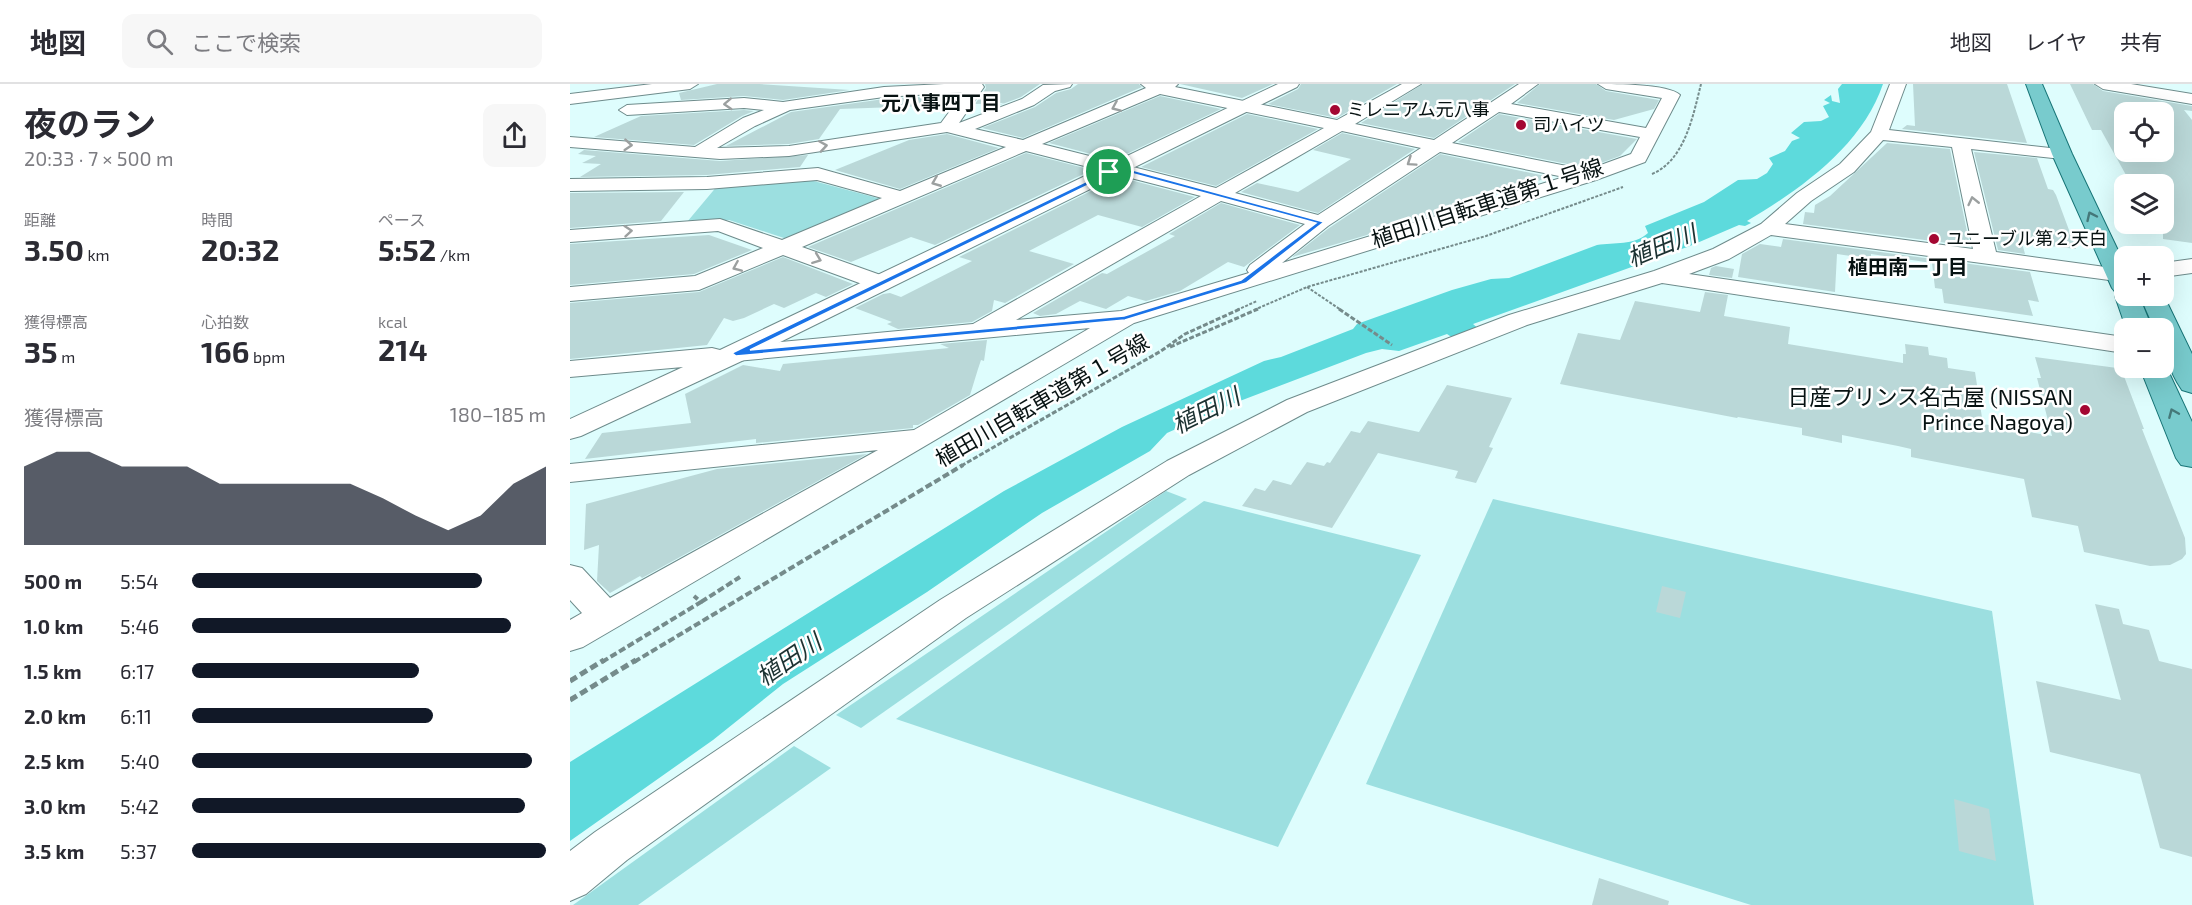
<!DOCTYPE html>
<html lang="ja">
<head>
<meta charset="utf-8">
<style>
  :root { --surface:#fff; --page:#f7f7f7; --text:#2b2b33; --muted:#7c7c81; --line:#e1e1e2; --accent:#111827 }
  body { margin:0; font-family:"Exo 2","Noto Sans JP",sans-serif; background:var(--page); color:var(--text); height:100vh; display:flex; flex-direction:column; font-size:22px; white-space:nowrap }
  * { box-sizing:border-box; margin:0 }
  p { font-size:20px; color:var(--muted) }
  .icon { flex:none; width:33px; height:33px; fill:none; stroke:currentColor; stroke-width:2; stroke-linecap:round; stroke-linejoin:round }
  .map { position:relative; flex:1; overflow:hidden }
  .panel { display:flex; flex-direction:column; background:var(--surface); width:570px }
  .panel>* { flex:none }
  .buttons { position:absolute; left:1544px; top:18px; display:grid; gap:12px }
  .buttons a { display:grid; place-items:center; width:60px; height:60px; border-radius:12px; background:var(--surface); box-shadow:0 6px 24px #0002; font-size:30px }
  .pin { position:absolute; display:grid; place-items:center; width:51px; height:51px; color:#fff; margin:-26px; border:3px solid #fff; border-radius:50%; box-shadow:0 2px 6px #0007 }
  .round { display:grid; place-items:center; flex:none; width:63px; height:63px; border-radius:12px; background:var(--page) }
  .summary { display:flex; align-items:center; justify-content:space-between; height:102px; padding:0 24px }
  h1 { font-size:33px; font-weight:700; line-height:45px }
  .figures { display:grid; grid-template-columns:repeat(3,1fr); gap:9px; height:102px; padding:6px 24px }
  .figures div { display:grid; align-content:center }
  .figures b { font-size:30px; font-weight:700 }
  .figures small { font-size:16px; font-weight:400 }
  .figures p { font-size:16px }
  .chart { height:168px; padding:12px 24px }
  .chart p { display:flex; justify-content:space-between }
  .chart svg { width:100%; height:108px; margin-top:6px; fill:var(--accent); opacity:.7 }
  ul { padding:0 24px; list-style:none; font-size:20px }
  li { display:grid; grid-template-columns:96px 72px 1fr; align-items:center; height:45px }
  li i { height:15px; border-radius:8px; background:var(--accent) }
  header { display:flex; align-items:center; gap:36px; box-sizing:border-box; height:84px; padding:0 30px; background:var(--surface); border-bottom:2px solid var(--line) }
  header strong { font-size:28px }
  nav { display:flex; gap:33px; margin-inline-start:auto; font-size:21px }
  .search { width:420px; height:54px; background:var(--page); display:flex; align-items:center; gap:15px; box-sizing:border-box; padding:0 21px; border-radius:12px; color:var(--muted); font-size:22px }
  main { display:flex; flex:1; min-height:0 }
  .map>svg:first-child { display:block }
</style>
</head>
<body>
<header>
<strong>地図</strong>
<div class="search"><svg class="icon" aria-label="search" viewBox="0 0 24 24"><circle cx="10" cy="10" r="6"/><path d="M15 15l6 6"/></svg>ここで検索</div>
<nav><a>地図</a><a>レイヤ</a><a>共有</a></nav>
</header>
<main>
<section class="panel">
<div class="summary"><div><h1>夜のラン</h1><p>20:33 · 7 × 500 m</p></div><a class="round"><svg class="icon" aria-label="share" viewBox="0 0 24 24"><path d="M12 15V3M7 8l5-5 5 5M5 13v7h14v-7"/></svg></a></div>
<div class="figures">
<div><p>距離</p><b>3.50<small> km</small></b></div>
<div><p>時間</p><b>20:32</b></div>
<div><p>ペース</p><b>5:52<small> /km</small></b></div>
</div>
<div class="figures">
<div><p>獲得標高</p><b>35<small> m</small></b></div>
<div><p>心拍数</p><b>166<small> bpm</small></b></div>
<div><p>kcal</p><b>214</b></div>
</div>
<div class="chart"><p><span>獲得標高</span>180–185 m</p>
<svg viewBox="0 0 160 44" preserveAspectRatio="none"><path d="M0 44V12L10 6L20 6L30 12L40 12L50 12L60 19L70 19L80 19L90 19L100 19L110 25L120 32L130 38L140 32L150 19L160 12V44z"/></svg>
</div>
<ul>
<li><b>500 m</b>5:54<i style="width:82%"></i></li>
<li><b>1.0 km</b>5:46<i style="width:90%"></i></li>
<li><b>1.5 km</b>6:17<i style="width:64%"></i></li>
<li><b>2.0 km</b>6:11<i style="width:68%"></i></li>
<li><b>2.5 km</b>5:40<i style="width:96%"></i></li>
<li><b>3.0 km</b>5:42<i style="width:94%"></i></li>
<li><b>3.5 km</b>5:37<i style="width:100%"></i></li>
</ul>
</section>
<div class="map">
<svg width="1622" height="821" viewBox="0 0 1622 821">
  <rect width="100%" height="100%" fill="#defdfd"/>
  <g fill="#9cdfe0">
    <polygon points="240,96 311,115 220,156 159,136 117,138 148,101"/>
    <polygon points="596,407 617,415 291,644 266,631"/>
    <polygon points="923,415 1422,527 1464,821 1181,821 796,700"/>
    <polygon points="634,417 851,471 708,763 326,635"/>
    <polygon points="224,662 261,684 68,821 3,821"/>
  </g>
  <path fill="#5ddadc" d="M1272 0H1313C1292 62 1231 105 1177 137L1181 139 1175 142 1169 141 1120 162 903 240 911 247 886 256 877 250 829 267 812 265 796 269 662 320 597 349 580 367 472 429 357 508 213 600 143 656 0 757V678L434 407 552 343 694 277 711 273 783 245 787 240 882 206 921 195 939 194 1027 161C1045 158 1063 162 1078 149L1075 142 1134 118 1168 96 1187 95 1197 89 1203 80 1199 74 1215 67 1222 57 1230 54 1221 49 1234 38 1251 37 1259 33 1253 22 1260 19 1254 16 1261 11 1262 17 1270 19 1268 5Z"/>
  <g fill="#bad8d8" fill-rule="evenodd">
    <polygon points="147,0 189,0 280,6 213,16 174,12 111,16 109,9"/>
    <polygon points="415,0 470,0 451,13 395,34 434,19 405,20 416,4"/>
    <polygon points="508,0 569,0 572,3 453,54 412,44 465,23 486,9 501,5"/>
    <polygon points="610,0 703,0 672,14"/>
    <polygon points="731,0 827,0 767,34 698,20 728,5"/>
    <polygon points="853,0 945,0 864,54 791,39"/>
    <polygon points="970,0 1026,0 1036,7 1089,16 1084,25 1044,36 947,19"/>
    <polygon points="1343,0 1437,0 1457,59 1332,45 1337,41 1345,42"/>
    <path d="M1500 0H1523L1533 7 1622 22V27L1614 26 1622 36V159L1593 155V100H1561L1531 46H1522ZM1554 28H1593V68H1554Z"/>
    <polygon points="389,11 382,21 270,25 249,55 219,60 156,62 221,28 314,15"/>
    <polygon points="590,12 651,25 544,76 479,59"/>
    <polygon points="174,26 184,27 172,32 124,61 24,53 71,32"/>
    <polygon points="677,30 748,45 646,102 571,83"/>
    <polygon points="929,30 1067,55 1050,72 1017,84 888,58"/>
    <polygon points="772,49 845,65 748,129 671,108 687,99 728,108 781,75 743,66"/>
    <polygon points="377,50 429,64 330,105 265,86 339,56"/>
    <polygon points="1317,59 1380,65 1400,162 1233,140 1235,128 1244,129 1245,121 1260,112"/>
    <polygon points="14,66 150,77 238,71 230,83 137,91 10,93 31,80 12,79 26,72 8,70"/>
    <polygon points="1404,68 1467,74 1478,105 1483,106 1486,111 1506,165 1452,159 1455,170 1428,166"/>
    <polygon points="456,69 522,86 365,161 341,153 281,178 238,163"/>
    <polygon points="870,70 980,93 853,134 847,131 835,139 811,146 806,145 797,151 722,173 759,144"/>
    <polygon points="549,93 625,113 572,143 528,131 459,167 504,180 435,219 424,216 422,227 402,238 328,245 317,240 322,238 285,224 313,210 320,209 331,213 402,177 389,173"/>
    <polygon points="114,108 91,137 0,144 0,109"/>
    <polygon points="651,119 730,141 674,183 658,178 610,207 576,217 558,212 536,225 510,217 486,230 470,232 463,229 532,189 537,190 605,152 599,150"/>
    <polygon points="139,151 182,166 124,190 0,201 0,160"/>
    <polygon points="1213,155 1460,188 1469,218 1458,216 1463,232 1374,219 1372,205 1365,204 1362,179 1301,170 1301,175 1267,170 1265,208 1168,193 1172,170 1190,160 1211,163"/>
    <polygon points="213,173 283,200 256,213 246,209 214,224 204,220 174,234 163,237 154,234 137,261 0,275 0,219 129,208"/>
    <polygon points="1146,182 1164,185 1162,194 1139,191 1141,184"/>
    <polygon points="1135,208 1158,211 1154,232 1220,243 1218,260 1333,279 1333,270 1336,270 1335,260 1358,263 1359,271 1377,274 1378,284 1405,288 1413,340 1482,352 1467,294 1471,294 1465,273 1547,284 1552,287 1574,345 1572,345 1615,454 1616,470 1612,475 1600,481 1580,482 1514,468 1508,442 1462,433 1454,395 1341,373 1341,365 1328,362 1272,351 1272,359 1232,351 1232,344 1168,333 1167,334 990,300 1008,249 1050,256 1065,217 1130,228"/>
    <polygon points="417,256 414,277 411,276 408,285 400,311 348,341 343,341 343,344 186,359 186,355 15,375 32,349 121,339 115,310 173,281 210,287 213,280 379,264 370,260"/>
    <polygon points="877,301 942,314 919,363 923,364 906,399 885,394 888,387 808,369 762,444 672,422 685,404 695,407 703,396 721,401 737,378 754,382 757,378 760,379 781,347 790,349 798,337 849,348"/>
    <polygon points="297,370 72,494 70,492 40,509 27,497 29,461 14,466 16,420 147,385"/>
    <polygon points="1092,502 1116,508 1110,534 1086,528"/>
    <polygon points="1525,520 1549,525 1553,540 1579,546 1589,577 1622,585 1622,773 1590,764 1570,690 1480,668 1466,597 1551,616"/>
    <polygon points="1384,715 1419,725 1426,777 1389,767"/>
    <polygon points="1029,794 1099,817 1098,821 1022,821"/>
  </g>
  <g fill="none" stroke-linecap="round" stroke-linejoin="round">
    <defs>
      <g id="street">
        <polygon points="82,0 128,0 120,5 0,20 0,10"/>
        <path d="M374 0H412L414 3 389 39 452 15 473 1 502 0 500 3 485 7 464 21 405 45 453 56 576 4 571 0H608L605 3 767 36 832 0H851L785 40 864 56 949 0H968L941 20 1076 44 1092 14 1036 5 1028 0C1046 0 1099 0 1110 11L1075 78 1026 96 564 239 49 542 13 563 0 567V536L12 529 0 516V481L12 484 40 514 308 366 0 398V380L344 346 520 244 166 277 157 275 153 269 157 263 403 240 631 112 456 67 232 163 319 194 323 199 319 204 311 206 303 204 213 171 129 206 0 217V203L125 192 193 164 148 147 0 158V146L150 135 212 156 312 114 247 96 137 105 0 107V95L137 93 248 84 330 107 436 63 377 48 219 72 150 75 0 63V53L125 63 173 34 194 26 174 24 57 31 49 26 57 21 174 14 213 18 314 3ZM394 8 371 39 219 62 147 64 185 42 220 26 314 13ZM590 10 754 44 646 104 472 60ZM929 28 1070 53 1061 70 1017 86 882 59ZM772 47 851 64 748 131 665 109ZM870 68 994 93 712 179 758 142ZM651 117 735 140 680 181 677 186 679 189 551 227 446 236Z"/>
        <path d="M1320 0H1336L1319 46 1498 66 1501 70 1498 74 1492 75 1401 65 1426 168 1550 185 1554 186V198L1201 151 1159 175 1119 190 1554 253V269L1092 199 957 241 737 328 619 391 396 534 57 776 16 810 0 817V767L25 748 370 516 597 377 717 316 939 231 1084 187 1143 165 1191 140 1227 109 1270 80 1301 48ZM1313 56 1382 63 1403 165 1215 140 1241 117 1284 88Z"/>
        <polygon points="1525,0 1561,0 1622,10 1622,20 1533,5"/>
      </g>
      <g id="secondary">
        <polygon points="708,0 729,0 727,3 176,275 11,352 0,355 0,335 113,283 0,293 0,277 142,264 150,266"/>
        <polygon points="1622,175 1622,189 1593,193 1593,179"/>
      </g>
      <g id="primary">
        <polygon points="1456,0 1472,0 1502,70 1554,179 1554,212 1569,212 1582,244 1556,244 1545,212 1546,209 1542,204 1482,70"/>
        <path d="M1593 210 1622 270V309L1612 306C1599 287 1593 267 1593 244H1584L1570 212Z"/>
        <polygon points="1594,278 1622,338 1622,383 1611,381 1606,374 1570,284 1593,284"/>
      </g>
    </defs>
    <use href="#street" stroke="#6e8b8b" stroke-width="2"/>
    <use href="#secondary" stroke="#6e8b8b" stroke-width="2"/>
    <use href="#primary" stroke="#167476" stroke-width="2"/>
    <g stroke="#758b8b" stroke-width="2" stroke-dasharray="3 1.5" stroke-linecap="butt">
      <path d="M1082 90C1115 76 1123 32 1131 0"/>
      <polyline points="737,203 771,226"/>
      <polyline points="667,226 687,217"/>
      <polyline points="684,226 737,203 916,152 1053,103"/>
    </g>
    <g stroke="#758b8b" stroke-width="3" stroke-dasharray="5 2" stroke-linecap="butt">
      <polyline points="769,225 822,261"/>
      <polyline points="600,263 688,225"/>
      <polyline points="391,382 591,267 615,250 670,225"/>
    </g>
    <g stroke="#758b8b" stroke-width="4" stroke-dasharray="7 3" stroke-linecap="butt">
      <polyline points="131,518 170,493"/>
      <polyline points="32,578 131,518 124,512"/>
      <polyline points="64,578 393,381"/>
    </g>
    <g stroke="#758b8b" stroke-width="5" stroke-dasharray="8 4" stroke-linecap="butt">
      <polyline points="0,597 34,576"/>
      <polyline points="0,616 66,576"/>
    </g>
    <use href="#street" fill="#fff" fill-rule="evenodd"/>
    <use href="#secondary" fill="#fff" fill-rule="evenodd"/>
    <use href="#primary" fill="#78cbcd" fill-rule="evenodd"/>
  </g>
  <defs><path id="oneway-chevron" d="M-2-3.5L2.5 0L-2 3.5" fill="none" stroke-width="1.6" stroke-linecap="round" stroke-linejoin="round" transform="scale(1.5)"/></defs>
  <g stroke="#9ca0a0">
    <use href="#oneway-chevron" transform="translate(158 20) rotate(177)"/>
    <use href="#oneway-chevron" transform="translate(546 23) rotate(157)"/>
    <use href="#oneway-chevron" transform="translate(58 61) rotate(4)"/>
    <use href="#oneway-chevron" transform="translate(253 62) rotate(-9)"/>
    <use href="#oneway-chevron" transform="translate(841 78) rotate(146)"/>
    <use href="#oneway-chevron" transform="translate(366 98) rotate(158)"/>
    <use href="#oneway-chevron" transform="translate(1403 117) rotate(-103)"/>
    <use href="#oneway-chevron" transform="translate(58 147) rotate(-5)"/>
    <use href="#oneway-chevron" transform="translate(247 175) rotate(21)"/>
    <use href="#oneway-chevron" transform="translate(167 183) rotate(157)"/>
  </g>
  <g stroke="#457879">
    <use href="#oneway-chevron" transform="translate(1521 132) rotate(-115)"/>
    <use href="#oneway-chevron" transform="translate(1603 329) rotate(-113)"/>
  </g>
  <path fill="#1a73e8" stroke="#fff" stroke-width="1.5" fill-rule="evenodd" d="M548 82 754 138 676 199 555 236 166 272 162 269ZM549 86 746 139 671 196 554 232 180 266Z"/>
  <g fill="#a40732" stroke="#fff" stroke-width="2">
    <circle cx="765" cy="26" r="6"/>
    <circle cx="951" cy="41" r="6"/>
    <circle cx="1364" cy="155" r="6"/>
    <circle cx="1515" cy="326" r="6"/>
  </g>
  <g text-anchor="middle" stroke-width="5" stroke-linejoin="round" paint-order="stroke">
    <g font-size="18" fill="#071212" stroke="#fff" text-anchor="start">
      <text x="777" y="32">ミレニアム元八事</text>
      <text x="963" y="47">司ハイツ</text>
      <text x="1376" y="161">ユニーブル第２天白</text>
    </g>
    <g font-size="20" font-weight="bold" fill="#071212" stroke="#fff">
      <text x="371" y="26">元八事四丁目</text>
      <text x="1338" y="190">植田南一丁目</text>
    </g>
    <g font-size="22" fill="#071212" stroke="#fff">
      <text transform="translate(917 119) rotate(-18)" y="8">植田川自転車道第１号線</text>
      <text transform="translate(472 316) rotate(-30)" y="8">植田川自転車道第１号線</text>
    </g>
    <g font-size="22" fill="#071212" stroke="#fff" text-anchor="end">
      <text x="1503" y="321">日産プリンス名古屋 (NISSAN<tspan x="1503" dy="25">Prince Nagoya)</tspan></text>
    </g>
    <g font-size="24" font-style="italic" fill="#1c3232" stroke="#fff">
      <text transform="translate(1092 162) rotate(-22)" y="8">植田川</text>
      <text transform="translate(636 327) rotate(-26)" y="8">植田川</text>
      <text transform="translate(219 576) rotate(-34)" y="8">植田川</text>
    </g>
  </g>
</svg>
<div class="buttons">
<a><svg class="icon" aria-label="locate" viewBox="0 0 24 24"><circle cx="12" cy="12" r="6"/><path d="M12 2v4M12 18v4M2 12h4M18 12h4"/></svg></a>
<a><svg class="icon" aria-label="layers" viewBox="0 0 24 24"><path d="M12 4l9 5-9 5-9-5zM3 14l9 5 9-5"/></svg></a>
<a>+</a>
<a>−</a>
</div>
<div class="pin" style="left:539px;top:88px;background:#1e9e55"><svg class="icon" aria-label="arrive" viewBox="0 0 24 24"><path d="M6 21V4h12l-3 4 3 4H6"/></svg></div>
</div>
</main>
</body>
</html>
